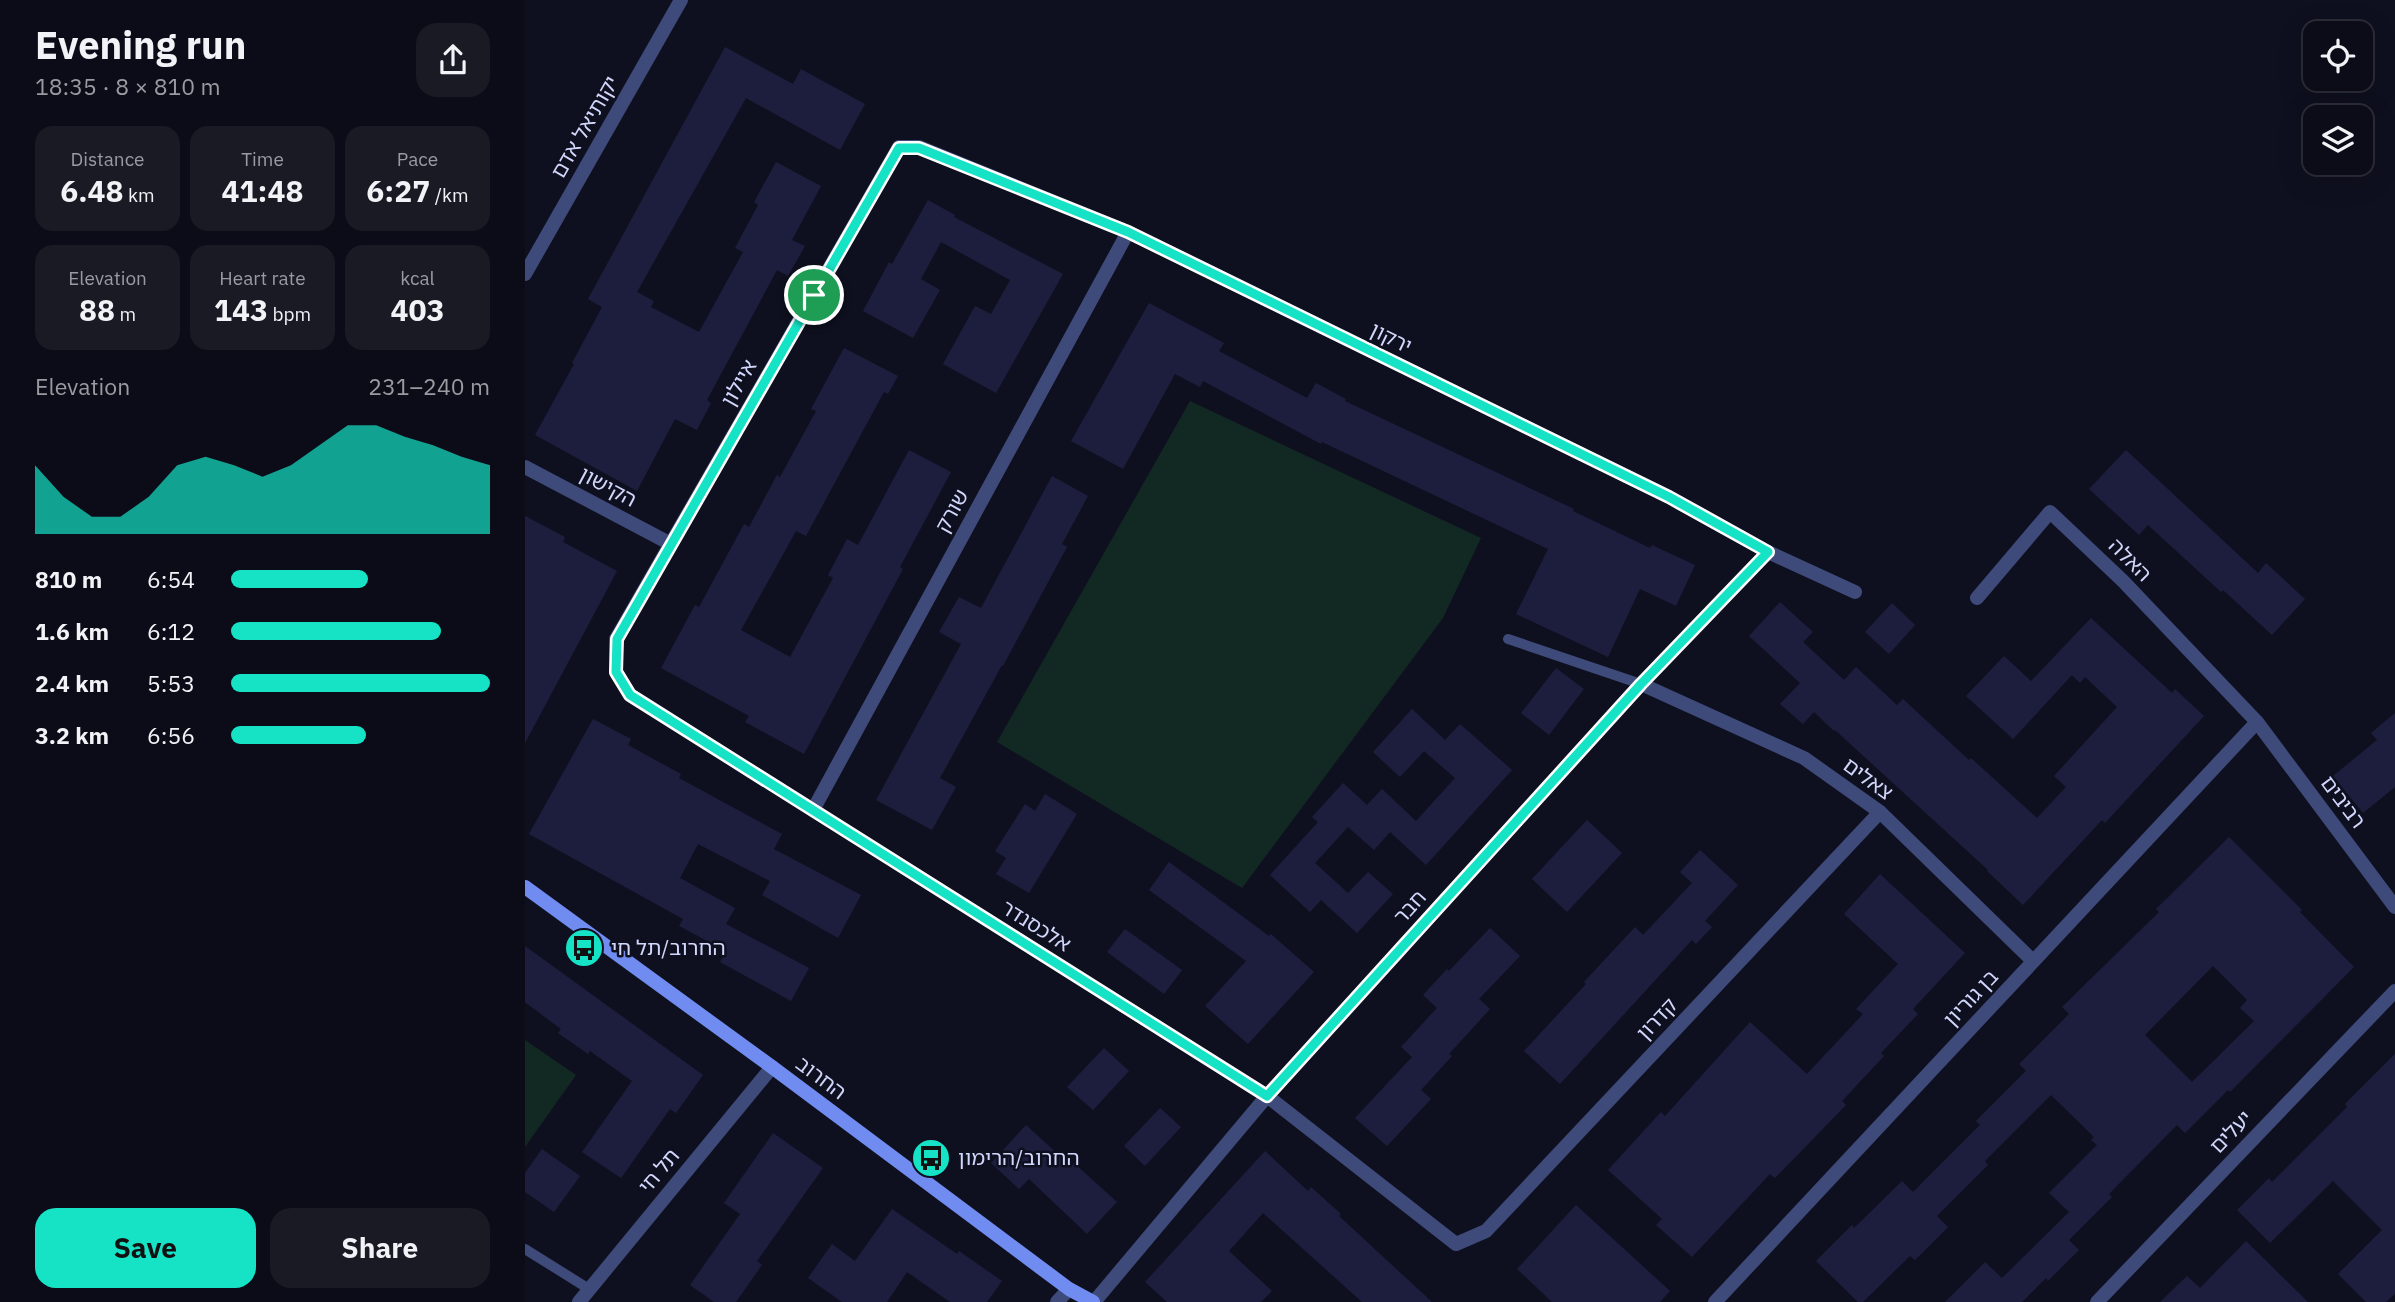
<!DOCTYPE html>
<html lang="en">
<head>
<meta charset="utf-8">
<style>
  :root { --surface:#0b0c17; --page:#191a24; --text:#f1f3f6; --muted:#9a9ba1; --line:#2b2c36; --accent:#16e2c6 }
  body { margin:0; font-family:"IBM Plex Sans","Noto Sans Hebrew",sans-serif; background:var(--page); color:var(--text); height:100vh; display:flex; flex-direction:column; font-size:26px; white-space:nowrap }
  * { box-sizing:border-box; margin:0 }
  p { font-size:23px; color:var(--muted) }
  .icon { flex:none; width:38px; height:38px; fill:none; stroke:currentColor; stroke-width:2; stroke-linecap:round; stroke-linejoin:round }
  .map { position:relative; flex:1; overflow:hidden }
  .side { display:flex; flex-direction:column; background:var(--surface); width:525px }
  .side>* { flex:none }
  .buttons { position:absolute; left:1778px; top:21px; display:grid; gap:14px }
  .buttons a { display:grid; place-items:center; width:70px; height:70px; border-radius:14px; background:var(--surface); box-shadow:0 7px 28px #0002,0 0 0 2px var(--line); font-size:35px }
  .pin { position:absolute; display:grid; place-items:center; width:60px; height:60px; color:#fff; margin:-30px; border:4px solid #fff; border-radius:50%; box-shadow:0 2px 7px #0007 }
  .round { display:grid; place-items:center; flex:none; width:74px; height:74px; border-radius:21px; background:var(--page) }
  .overview { display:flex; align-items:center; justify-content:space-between; height:119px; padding:0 35px }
  h1 { font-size:38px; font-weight:700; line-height:52px }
  .metrics { display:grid; grid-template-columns:repeat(3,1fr); gap:10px; height:119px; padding:7px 35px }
  .metrics div { display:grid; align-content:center; border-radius:18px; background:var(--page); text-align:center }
  .metrics b { font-size:30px; font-weight:700 }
  .metrics small { font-size:19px; font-weight:400 }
  .metrics p { font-size:19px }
  .chart { height:196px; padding:14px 35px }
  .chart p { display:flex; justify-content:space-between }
  .chart svg { width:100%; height:126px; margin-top:7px; fill:var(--accent); opacity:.7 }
  .primary-button { display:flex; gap:14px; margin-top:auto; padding:14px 35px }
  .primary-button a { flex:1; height:80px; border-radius:21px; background:var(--accent); color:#111; font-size:28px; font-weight:700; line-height:80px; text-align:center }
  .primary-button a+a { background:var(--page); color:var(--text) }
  ul { padding:0 35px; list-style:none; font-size:23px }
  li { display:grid; grid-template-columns:112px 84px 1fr; align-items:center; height:52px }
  li i { height:18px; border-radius:9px; background:var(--accent) }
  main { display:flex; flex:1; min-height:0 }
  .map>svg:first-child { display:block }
</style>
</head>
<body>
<main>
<section class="side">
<div class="overview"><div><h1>Evening run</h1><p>18:35 · 8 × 810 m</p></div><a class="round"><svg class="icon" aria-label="share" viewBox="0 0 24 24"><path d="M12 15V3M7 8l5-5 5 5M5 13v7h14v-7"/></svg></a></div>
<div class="metrics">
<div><p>Distance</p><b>6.48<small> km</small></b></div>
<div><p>Time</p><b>41:48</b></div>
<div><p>Pace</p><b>6:27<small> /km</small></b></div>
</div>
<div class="metrics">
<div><p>Elevation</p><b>88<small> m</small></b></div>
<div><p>Heart rate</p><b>143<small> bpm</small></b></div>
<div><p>kcal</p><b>403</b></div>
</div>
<div class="chart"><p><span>Elevation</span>231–240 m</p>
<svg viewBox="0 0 160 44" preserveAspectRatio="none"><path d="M0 44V20L10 31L20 38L30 38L40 31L50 20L60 17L70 20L80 24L90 20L100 13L110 6L120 6L130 10L140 13L150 17L160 20V44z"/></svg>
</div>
<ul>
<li><b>810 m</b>6:54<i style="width:53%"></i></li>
<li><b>1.6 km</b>6:12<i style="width:81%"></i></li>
<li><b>2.4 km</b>5:53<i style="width:100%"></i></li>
<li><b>3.2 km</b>6:56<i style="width:52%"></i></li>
</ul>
<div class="primary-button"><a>Save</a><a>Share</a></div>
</section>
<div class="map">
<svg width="1870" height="1302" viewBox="0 0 1870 1302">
  <rect width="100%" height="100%" fill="#0f101f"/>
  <g fill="#122822">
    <polygon points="665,401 956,538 918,618 717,888 472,742"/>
    <polygon points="0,1040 51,1075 0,1147"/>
  </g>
  <g fill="#1d1e3e" fill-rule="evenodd">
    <polygon points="200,47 268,84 276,69 340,104 315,150 221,98 112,292 129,301 126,307 174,332 218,252 210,248 233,205 229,202 251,162 296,186 267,240 280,246 263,276 252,270 182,400 186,403 172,430 150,419 112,491 10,435 49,364 47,363 77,307 63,299"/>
    <polygon points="403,200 430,215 429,217 538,274 471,393 418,364 450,306 466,314 485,280 416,242 396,279 415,290 388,338 338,311 364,262 367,264"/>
    <polygon points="624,303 699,343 694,351 782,398 791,383 821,399 820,401 1049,509 1048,511 1125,548 1127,545 1170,565 1151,606 1115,589 1083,657 991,614 1023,549 797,442 796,444 678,381 675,387 650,374 598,469 546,441"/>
    <polygon points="319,348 373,376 363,394 359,392 281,536 271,531 216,630 265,657 308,578 303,575 322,539 333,545 384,450 426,472 375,567 378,569 279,754 220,722 224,716 136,668 170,605 174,607 219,524 224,527 252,475 255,477 291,411 286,409"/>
    <polygon points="1601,450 1733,573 1741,563 1780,599 1747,635 1698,590 1696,592 1623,525 1614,535 1564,489"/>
    <polygon points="527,476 563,496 537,544 542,547 478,666 477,665 415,778 431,787 407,830 351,800 436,644 414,632 434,597 456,608"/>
    <polygon points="0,516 40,537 38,542 92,571 0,743"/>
    <polygon points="1255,602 1288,632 1278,642 1319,680 1331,667 1372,705 1378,699 1444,760 1446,758 1512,818 1541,787 1529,776 1592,707 1560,677 1555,683 1547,675 1488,739 1441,696 1479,656 1506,681 1566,618 1647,693 1650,689 1679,716 1580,823 1577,820 1498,905 1462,871 1463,870 1310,730 1309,731 1289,712 1278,724 1255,704 1275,683 1224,636"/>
    <polygon points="1367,603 1390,625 1364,654 1340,632"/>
    <polygon points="1031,668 1059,689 1024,735 996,713"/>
    <polygon points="887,709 920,740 935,724 987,770 901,865 865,832 849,850 823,827 790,863 823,893 843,872 868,894 832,933 796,900 785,912 745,875 793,822 787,817 818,783 842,805 857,789 891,821 930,778 899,751 875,777 848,752"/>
    <polygon points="1870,713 1870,787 1838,813 1808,776 1852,740 1846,733"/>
    <polygon points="68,719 106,739 103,745 156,774 154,778 257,834 249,849 336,895 313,938 237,895 245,881 173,844 155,878 210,908 201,924 284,968 266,1001 195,962 201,951 154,926 158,919 4,834"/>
    <polygon points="520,794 552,814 504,893 471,874 481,858 470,851 500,804 510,811"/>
    <polygon points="1062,820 1097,853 1042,912 1007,879"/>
    <path d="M1704 837 1777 910 1775 912 1829 967 1705 1092 1703 1090 1660 1133 1652 1125 1584 1194 1587 1197 1544 1240 1554 1250 1523 1281 1521 1278 1497 1302H1420L1460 1262 1477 1278 1544 1212 1524 1193 1572 1145 1566 1140 1569 1137 1526 1095 1460 1161 1463 1165 1412 1216 1423 1227 1390 1260 1385 1256 1338 1302H1333L1291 1261 1327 1225 1329 1228 1377 1181 1388 1192 1455 1125 1451 1121 1501 1071 1494 1064 1544 1014 1537 1007 1634 912 1631 909ZM1688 966 1722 1000 1715 1008 1729 1021 1667 1082 1620 1035Z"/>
    <polygon points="1175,850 1213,885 1180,921 1187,927 1171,944 1167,940 1035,1084 999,1051 1061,984 1059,982 1110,927 1118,935 1167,883 1155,872"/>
    <polygon points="644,862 744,936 746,934 789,972 723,1044 680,1006 721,961 624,890"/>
    <polygon points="1355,874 1440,953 1388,1009 1393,1014 1356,1053 1359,1056 1317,1101 1321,1105 1250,1178 1245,1174 1167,1257 1131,1225 1137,1219 1083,1170 1136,1112 1140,1116 1225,1022 1282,1074 1338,1014 1331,1009 1373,964 1319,914"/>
    <polygon points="965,928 995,956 954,999 965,1009 924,1054 927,1056 896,1090 906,1099 862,1146 830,1118 887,1057 876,1047 912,1008 898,995 922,969 924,971"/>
    <polygon points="600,929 657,970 639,994 582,952"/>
    <polygon points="0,946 178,1075 151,1113 145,1109 96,1178 57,1152 107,1081 65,1051 63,1054 33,1033 36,1029 0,1002"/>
    <polygon points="579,1048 604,1071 568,1110 542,1087"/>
    <polygon points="1870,1054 1870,1294 1861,1302 1841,1302 1813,1274 1857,1230 1808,1181 1745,1243 1712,1210 1744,1178 1747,1182 1822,1107 1820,1104"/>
    <polygon points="635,1108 656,1127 620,1166 599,1146"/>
    <polygon points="501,1125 546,1166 549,1163 592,1202 562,1234 504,1179 494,1189 466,1163"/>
    <polygon points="248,1133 298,1168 232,1261 237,1265 211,1302 189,1302 165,1285 215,1214 199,1203"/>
    <polygon points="17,1149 55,1176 29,1212 0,1192 0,1173"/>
    <polygon points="740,1151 783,1191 786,1187 816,1214 814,1216 907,1302 837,1302 738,1213 704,1251 747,1291 736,1302 642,1302 620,1282"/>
    <polygon points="1051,1205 1145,1291 1135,1302 1027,1302 992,1269"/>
    <polygon points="367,1209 432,1254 434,1251 477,1281 462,1302 425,1302 382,1272 362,1302 317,1302 283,1278 307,1244 330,1261"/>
    <polygon points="1721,1241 1783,1302 1635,1302 1662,1276 1675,1288"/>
  </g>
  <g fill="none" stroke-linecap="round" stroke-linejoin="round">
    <g stroke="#3e4a79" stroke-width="10">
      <polyline points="983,639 1116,684"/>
      <polyline points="0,1249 64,1289"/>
    </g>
    <g stroke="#3e4a79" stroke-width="14">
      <polyline points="0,274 156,0"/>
      <polyline points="0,467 146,544"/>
      <polyline points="1330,592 1243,552 1144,497 603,232 394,147 374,147 91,639 91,672 105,695 742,1096 931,1244 961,1231 1355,812"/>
      <polyline points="1452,598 1525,512 1598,581 1732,722 1870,907"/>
      <polyline points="1116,684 1279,758 1355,812 1508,961"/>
      <polyline points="288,810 603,232"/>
      <polyline points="54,1302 247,1067"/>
      <polyline points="532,1302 544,1289"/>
      <polyline points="569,1302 742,1096 1116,684 1243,552"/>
      <polyline points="1190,1302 1732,722"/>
      <polyline points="1572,1302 1870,991"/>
    </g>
    <polyline stroke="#718cf1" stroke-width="14" points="0,887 247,1067 544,1289 568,1302"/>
  </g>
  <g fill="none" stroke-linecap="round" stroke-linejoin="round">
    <defs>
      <polygon id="route" points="374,148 394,148 603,232 1144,497 1243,552 1116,684 742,1096 105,695 91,672 92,639"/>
    </defs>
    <use href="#route" stroke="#fff" stroke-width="14"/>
    <use href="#route" stroke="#16e2c6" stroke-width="9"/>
  </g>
  <defs>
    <symbol id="bus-disc" viewBox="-11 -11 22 22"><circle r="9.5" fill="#16e2c6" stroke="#0f101f"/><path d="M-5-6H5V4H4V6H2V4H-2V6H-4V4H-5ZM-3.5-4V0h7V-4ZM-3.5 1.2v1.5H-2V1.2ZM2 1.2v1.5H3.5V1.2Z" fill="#111"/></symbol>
  </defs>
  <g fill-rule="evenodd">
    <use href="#bus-disc" x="37" y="926" width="44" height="44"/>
    <use href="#bus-disc" x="384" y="1136" width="44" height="44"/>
  </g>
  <g text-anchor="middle" stroke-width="5" stroke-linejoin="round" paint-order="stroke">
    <g font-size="21" fill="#d1d6fb" stroke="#0f101f">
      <text transform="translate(60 127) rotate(-60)" y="7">יקותיאל אדם</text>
      <text transform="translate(866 338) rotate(26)" y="7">ירקון</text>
      <text transform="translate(214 383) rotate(-60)" y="7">איילון</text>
      <text transform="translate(83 487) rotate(28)" y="7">הקישון</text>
      <text transform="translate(427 511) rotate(-61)" y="7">שורק</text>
      <text transform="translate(1605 560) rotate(45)" y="7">האלה</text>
      <text transform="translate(1343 779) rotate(36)" y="7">צאלים</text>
      <text transform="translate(1818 802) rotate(53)" y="7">רביבים</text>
      <text transform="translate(885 907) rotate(-48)" y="7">חבר</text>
      <text transform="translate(511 926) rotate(32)" y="7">אלכסנדר</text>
      <text transform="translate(1446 998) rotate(-47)" y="7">בן גוריון</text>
      <text transform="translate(1132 1019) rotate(-47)" y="7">קדרון</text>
      <text transform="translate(296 1078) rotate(37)" y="7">החרוב</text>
      <text transform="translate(1706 1132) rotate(-46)" y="7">יעלים</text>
      <text transform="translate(134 1171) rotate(-50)" y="7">תל חי</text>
    </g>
    <g font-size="21" fill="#d1d6fb" stroke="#0f101f" text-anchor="start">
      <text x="86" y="955">החרוב/תל חי</text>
      <text x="433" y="1165">החרוב/הרימון</text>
    </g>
  </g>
</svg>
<div class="buttons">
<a><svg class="icon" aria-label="locate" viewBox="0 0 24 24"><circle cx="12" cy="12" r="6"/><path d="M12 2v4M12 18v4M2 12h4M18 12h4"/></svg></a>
<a><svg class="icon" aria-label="layers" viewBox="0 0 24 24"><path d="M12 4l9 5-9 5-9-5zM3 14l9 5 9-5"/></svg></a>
</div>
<div class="pin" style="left:289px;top:295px;background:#1e9e55"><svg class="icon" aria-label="arrive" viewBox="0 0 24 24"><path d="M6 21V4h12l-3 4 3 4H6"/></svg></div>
</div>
</main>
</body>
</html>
